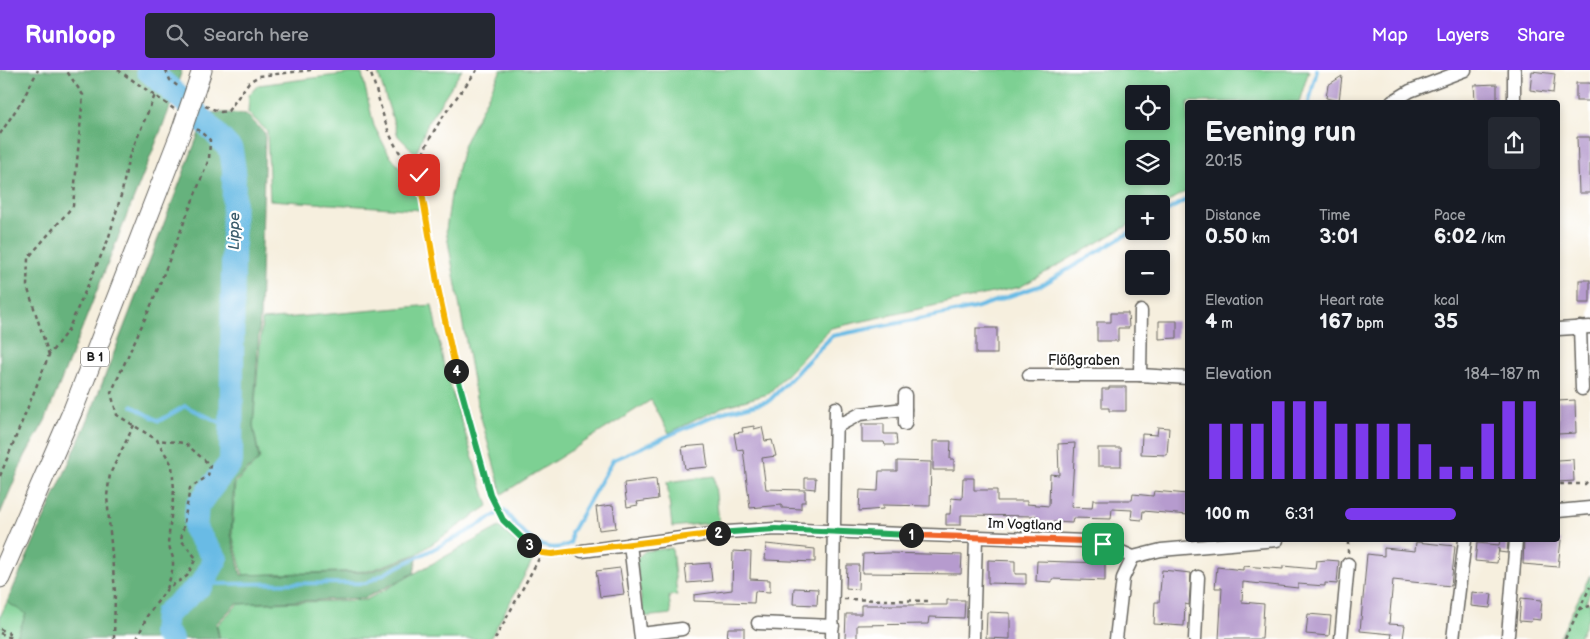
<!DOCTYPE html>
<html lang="en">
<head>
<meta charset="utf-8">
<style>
  :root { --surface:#171b24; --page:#242831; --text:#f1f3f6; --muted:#9ea1a6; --accent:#7c3aed }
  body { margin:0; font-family:"Balsamiq Sans",sans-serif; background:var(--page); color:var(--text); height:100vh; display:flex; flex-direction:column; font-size:19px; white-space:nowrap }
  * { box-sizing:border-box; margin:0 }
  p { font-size:16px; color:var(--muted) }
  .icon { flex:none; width:28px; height:28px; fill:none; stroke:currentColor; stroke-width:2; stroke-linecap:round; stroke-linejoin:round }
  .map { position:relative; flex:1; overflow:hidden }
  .details { position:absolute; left:1185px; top:30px; width:375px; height:442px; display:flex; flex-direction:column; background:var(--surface); border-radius:5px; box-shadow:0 2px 8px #0003 }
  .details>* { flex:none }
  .tools { position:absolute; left:1125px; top:15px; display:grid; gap:10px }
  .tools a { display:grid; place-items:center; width:45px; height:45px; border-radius:5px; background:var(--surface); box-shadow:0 2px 8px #0003; font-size:25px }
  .pin { position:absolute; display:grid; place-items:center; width:42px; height:42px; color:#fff; margin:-21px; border-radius:10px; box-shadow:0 2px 8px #0006 }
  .km { position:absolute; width:25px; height:25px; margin:-12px; border-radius:50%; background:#222; color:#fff; font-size:14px; line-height:25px; text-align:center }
  .round { display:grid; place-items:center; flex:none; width:52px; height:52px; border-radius:5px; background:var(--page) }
  .summary { display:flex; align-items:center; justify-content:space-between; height:85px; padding:0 20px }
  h1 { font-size:28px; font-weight:700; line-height:38px }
  .figures { display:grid; grid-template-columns:repeat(3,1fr); gap:8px; height:85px; padding:5px 20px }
  .figures div { display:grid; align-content:center }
  .figures b { font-size:21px; font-weight:700 }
  .figures small { font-size:14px; font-weight:400 }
  .figures p { font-size:14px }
  .chart { height:140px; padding:10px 20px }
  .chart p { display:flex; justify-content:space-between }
  .chart svg { width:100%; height:90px; margin-top:5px; stroke:var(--accent); stroke-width:6 }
  ul { padding:0 20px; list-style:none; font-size:16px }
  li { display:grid; grid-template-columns:80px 60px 1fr; align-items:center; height:38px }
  li i { height:12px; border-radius:6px; background:var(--accent) }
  header { display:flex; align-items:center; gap:30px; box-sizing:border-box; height:70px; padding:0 25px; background:var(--accent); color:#fff }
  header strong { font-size:24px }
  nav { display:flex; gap:28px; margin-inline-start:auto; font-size:18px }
  .search { width:350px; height:45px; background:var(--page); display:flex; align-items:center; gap:12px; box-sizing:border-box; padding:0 18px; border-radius:5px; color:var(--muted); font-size:19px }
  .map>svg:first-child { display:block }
</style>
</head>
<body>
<header>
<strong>Runloop</strong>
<div class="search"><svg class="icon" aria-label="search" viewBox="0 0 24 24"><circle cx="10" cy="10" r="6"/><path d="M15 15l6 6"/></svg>Search here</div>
<nav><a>Map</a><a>Layers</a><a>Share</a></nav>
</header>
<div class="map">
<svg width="1590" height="569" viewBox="0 0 1590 569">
  <rect width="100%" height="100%" fill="#fff"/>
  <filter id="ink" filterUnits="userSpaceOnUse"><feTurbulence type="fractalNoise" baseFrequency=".02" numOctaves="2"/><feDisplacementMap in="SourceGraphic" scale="10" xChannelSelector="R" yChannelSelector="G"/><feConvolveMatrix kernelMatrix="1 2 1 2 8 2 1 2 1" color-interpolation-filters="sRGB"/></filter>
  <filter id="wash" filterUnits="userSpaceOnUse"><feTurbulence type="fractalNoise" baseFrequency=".0096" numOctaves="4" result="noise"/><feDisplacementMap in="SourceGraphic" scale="20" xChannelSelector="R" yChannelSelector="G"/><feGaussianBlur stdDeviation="1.12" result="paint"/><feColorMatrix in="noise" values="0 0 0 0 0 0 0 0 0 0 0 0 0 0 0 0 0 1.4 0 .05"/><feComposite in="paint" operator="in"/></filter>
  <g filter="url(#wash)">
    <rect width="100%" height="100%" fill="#f6efde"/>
    <g fill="#7dd093" stroke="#4c7658" fill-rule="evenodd">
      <polygon points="377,0 462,0 428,52 416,84 398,66"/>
      <path d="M501 0H1309L1299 32H1188L1187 121 1161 136V134H1134V152L1020 217 831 258 768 324 722 337 669 363 651 330 502 424 477 333 446 160 451 125 464 74ZM1134 24H1161V51H1134ZM1134 79H1161V106H1134Z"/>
      <polygon points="353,3 362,4 374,56 390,86 413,113 421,140 270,130 267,61 248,43 249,25 258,15"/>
      <polygon points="432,235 444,296 488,436 417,484 368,501 243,505 232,464 235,413 260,389 253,356 262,250"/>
      <polygon points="714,406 719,452 672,457 667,412"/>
      <polygon points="499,457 534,488 490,569 220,569 217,555 238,534 366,530"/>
      <polygon points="672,478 677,525 669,526 671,544 643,547 636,489 645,481"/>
      <polygon points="1590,505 1590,522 1586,532 1590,533 1590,545 1578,569 1559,569"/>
      <polygon points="7,532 26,544 16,569 0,569 0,547"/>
    </g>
    <g fill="#66b27d" stroke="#41674c">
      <polygon points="0,0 182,0 169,40 45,351 25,386 0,444"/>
      <polygon points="207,42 246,44 265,63 260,246 253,356 259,389 234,412 231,464 241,505 369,502 418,485 414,503 365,528 236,534 216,554 219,569 16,569 26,544 7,532 88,350"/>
    </g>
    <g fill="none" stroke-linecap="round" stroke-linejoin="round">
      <g stroke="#69bbe5" stroke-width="4">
        <polyline points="1309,32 1317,0"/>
        <polyline points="1161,144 1188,129"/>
        <polyline points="132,336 159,351 185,336 232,358"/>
        <path d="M202 514 366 513 465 463 504 440C520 461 542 489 571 473V463L613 390 720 343 769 331 832 266 975 238 1042 215 1134 160"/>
      </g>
      <polyline stroke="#69bbe5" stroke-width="24" points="148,0 189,35 231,80 234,100 231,392 197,436 195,460 216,489 202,514 166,544 164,562 171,569"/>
    </g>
    <g id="blocks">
      <g fill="#b69bce">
        <polygon points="1532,1 1555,4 1553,23 1530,20"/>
        <polygon points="1342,6 1339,31 1326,28 1328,15"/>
        <rect x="1576" y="13" width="14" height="18"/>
        <polygon points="1497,14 1497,32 1478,32 1475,30 1474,15"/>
        <polygon points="1577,67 1590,67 1590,123 1579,123"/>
        <rect x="1579" y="210" width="11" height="23"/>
        <polygon points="1111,243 1128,243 1129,258 1118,258 1118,271 1097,271 1097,252 1111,252"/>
        <polygon points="1159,251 1177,251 1177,268 1159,269"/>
        <rect x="976" y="258" width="21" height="26"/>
        <polygon points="1109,317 1126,317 1126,341 1109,341 1109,338 1102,338 1102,319 1109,319"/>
        <polygon points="1575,330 1576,363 1558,364 1558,331"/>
        <polygon points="862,354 884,354 884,364 896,364 897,375 885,375 884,372 862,372"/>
        <polygon points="754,356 754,359 762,357 765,371 772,370 776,386 762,388 766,419 805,420 805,432 801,432 801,439 782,438 782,435 750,438 743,379 737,380 734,363 743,362 742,358"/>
        <polygon points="1158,357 1169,358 1167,385 1141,384 1142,364 1157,365"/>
        <polygon points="933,371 951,371 950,389 954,389 954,400 933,400"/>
        <polygon points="1075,373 1071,437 1092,438 1093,430 1132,430 1133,424 1153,426 1154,421 1188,424 1188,445 1143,441 1142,450 1131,449 1132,440 1112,439 1111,449 1073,448 1072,453 1037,451 1037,446 961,445 961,455 946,455 946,444 950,444 951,428 962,429 963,408 974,408 974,420 997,420 997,431 1027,431 1027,434 1049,436 1050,404 1059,405 1058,374"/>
        <polygon points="705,375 708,397 685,399 682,377"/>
        <rect x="1098" y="378" width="23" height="18"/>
        <polygon points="1573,389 1574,411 1558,412 1558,390"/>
        <polygon points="897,391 931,392 930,436 883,435 883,439 859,441 860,420 878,421 879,401 897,401"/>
        <polygon points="805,408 816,408 815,419 805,418"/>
        <polygon points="656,409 658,429 637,432 638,435 627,437 624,413"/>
        <polygon points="613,435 616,458 599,460 596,437"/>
        <polygon points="1500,470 1508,470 1507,483 1499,482 1499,478 1497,493 1475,491 1477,473 1499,475"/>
        <polygon points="1524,470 1561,470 1558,497 1523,494"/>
        <polygon points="1416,472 1455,476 1451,516 1393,510 1389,554 1405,555 1403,569 1391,569 1392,564 1360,561 1367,484 1384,486 1384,478 1415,481"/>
        <polygon points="766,474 815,479 815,492 765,490"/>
        <polygon points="733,481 751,482 750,509 770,510 770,522 755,521 754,533 694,531 694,525 732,520"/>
        <polygon points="890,483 962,485 961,504 862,503 863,484"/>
        <polygon points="988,490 1015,491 1015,504 1026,504 1026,514 988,513"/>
        <polygon points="1327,490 1339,491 1337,514 1325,513 1325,516 1298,514 1298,518 1243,512 1242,532 1264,534 1262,569 1219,569 1222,518 1215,518 1217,497 1243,500 1243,496 1283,499 1283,496 1315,499 1316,491"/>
        <polygon points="1037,491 1105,493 1105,511 1052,509 1052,512 1036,511"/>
        <polygon points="710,493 712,511 687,513 685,495"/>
        <polygon points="847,495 859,495 858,519 846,518"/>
        <polygon points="620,498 624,524 600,527 596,501"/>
        <polygon points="1162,500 1191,503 1189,535 1185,534 1184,556 1154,554 1155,532 1159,532"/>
        <polygon points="794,518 818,519 817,535 793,534"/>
        <polygon points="1472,522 1492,524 1490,538 1471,536"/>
        <polygon points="1521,528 1542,530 1540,550 1532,549 1531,552 1519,551"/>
        <polygon points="947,530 965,530 964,548 929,547 928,554 857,555 857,569 845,569 846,544 861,544 861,535 947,535"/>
        <polygon points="987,542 1010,543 1010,569 986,568"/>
        <polygon points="1308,544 1331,546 1329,566 1306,564"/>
        <polygon points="728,558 744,558 744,569 727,569"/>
      </g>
    </g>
  </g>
  <g filter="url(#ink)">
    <use href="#blocks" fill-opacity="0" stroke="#686660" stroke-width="1"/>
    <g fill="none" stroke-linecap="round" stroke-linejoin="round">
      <defs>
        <g id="minor">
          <polyline points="1514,0 1514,32"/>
          <polyline points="1392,32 1410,21 1465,0"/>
          <polyline points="1580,257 1582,319"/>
          <polyline points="1558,259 1590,257"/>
          <polyline points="1029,305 1140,305 1188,308"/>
          <polyline points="1140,305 1141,241"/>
          <polyline points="905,325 905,354"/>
          <polyline points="836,357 860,344 905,339"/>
          <polyline points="1558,441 1590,438"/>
          <polyline points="630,474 641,569"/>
          <polyline points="582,481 727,462 775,459 1084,471 1103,474 1133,487 1161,480 1277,470"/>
          <polyline points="758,553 833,556"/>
          <polyline points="641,564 682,559"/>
          <polyline points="1508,565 1516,470"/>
          <polyline points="832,569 836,338"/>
          <polyline points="973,569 976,468"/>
          <polyline points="1116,569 1123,508 1133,487"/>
          <polyline points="1195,569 1198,507"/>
          <polyline points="1341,569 1348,494"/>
          <polyline points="1453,569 1465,470"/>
        </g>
        <g id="highway">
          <polyline points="195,21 202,0"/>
          <polyline points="0,508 73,340 181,62"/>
        </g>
      </defs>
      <use href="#minor" stroke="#686660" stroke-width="15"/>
      <use href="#highway" stroke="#686660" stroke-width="21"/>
      <g stroke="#686660" stroke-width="2.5" stroke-dasharray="4 4" stroke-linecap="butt">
        <polyline points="118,0 174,39"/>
        <polyline points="166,0 170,10 180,18"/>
        <path d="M365 0 371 4C386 47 383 70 419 105"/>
        <path d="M477 0C458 27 419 71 419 105 419 125 426 148 430 168 443 240 457 305 476 376 483 400 487 430 503 451 524 477 538 486 571 482"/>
        <polyline points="205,36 221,42 228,41 249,12 259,6 311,0"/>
        <polyline points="0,64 23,29 38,0"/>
        <polyline points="49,285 27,216 28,188 73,136 83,25 66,0"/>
        <polyline points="0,406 49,285 68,260 108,170 122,122 128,90 155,25"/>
        <polyline points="1560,414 1585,414 1590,409"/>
        <polyline points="1348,483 1348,470"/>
        <polyline points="167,519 173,498 173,488 168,473 174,420 172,395 157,370 117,345 111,323 153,231 209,89 210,70 197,59"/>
        <polyline points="844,529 928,531"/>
        <polyline points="1579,539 1590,536"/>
        <polyline points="0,559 9,563 8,566"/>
        <polyline points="0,563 13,569"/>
        <polyline points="114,569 115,522 107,426 110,404 134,355"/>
        <polyline points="137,569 147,546 167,519 187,506 196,488 181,470 190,418 208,406 210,395 185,373 157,370"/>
        <polyline points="495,569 542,483"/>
        <polyline points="1565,569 1590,517"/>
      </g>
      <use href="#minor" stroke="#fff" stroke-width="12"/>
      <use href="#highway" stroke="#fff" stroke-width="19"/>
      <defs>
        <polyline id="highway-bridge" points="181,62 195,21"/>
      </defs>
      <use href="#highway-bridge" stroke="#686660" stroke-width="21" stroke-linecap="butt"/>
      <use href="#highway-bridge" stroke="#fff" stroke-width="19"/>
    </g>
  </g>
  <g fill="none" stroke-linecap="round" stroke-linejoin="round" filter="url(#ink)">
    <defs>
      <polyline id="split-1" points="911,465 1084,471 1103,474"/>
      <polyline id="split-2" points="718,463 775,459 911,465"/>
      <polyline id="split-3" points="529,475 542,483 552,484 718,463"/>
      <polyline id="split-4" points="456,301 490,424 503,450 529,475"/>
      <polyline id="split-5" points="419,105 438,218 456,301"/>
    </defs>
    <use href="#split-1" stroke="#fff" stroke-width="10"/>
    <use href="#split-2" stroke="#fff" stroke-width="10"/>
    <use href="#split-3" stroke="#fff" stroke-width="10"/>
    <use href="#split-4" stroke="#fff" stroke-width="10"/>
    <use href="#split-5" stroke="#fff" stroke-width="10"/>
    <use href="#split-1" stroke="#f0652b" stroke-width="6"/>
    <use href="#split-2" stroke="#22a559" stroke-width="6"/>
    <use href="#split-3" stroke="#f5b400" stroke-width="6"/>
    <use href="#split-4" stroke="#22a559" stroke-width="6"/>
    <use href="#split-5" stroke="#f5b400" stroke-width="6"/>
  </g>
  <g text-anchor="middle" stroke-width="4.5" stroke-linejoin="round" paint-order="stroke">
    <rect fill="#fff" stroke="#606060" stroke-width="1" x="81" y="277.5" width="28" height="19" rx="4"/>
    <g font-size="12" font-weight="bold" fill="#1c1c1c">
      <text x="95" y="291">B 1</text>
    </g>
    <g font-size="14" fill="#1c1c1c" stroke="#fff">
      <text x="1084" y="295">Flößgraben</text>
      <text transform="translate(1025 454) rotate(2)" y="5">Im Vogtland</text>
    </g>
    <g font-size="15" font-style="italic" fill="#3b5c6c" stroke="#fff">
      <text transform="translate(234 161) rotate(-89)" y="5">Lippe</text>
    </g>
  </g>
</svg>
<div class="tools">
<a><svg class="icon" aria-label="locate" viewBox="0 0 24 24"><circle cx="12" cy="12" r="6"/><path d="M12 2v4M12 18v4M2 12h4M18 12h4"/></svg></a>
<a><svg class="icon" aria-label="layers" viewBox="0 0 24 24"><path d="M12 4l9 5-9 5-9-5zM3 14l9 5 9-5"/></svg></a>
<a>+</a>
<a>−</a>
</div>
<div class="pin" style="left:1103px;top:474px;background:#1e9e55"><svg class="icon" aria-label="arrive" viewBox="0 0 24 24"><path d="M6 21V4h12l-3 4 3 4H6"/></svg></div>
<div class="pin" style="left:419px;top:105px;background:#d93025"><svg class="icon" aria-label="check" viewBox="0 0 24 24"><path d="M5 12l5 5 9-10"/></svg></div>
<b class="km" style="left:911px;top:465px">1</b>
<b class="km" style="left:718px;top:463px">2</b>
<b class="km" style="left:529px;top:475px">3</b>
<b class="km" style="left:456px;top:301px">4</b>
<section class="details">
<div class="summary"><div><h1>Evening run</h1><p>20:15</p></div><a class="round"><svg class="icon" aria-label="share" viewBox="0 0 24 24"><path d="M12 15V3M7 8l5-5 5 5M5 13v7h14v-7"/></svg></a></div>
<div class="figures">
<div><p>Distance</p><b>0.50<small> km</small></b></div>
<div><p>Time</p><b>3:01</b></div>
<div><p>Pace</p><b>6:02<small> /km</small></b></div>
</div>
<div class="figures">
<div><p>Elevation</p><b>4<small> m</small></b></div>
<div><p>Heart rate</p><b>167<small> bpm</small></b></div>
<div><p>kcal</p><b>35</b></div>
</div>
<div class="chart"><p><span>Elevation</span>184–187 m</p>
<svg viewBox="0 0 160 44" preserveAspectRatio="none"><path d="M5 44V17M15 44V17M25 44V17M35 44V6M45 44V6M55 44V6M65 44V17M75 44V17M85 44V17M95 44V17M105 44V27M115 44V38M125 44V38M135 44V17M145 44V6M155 44V6"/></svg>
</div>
<ul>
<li><b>100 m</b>6:31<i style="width:57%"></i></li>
</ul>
</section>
</div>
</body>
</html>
